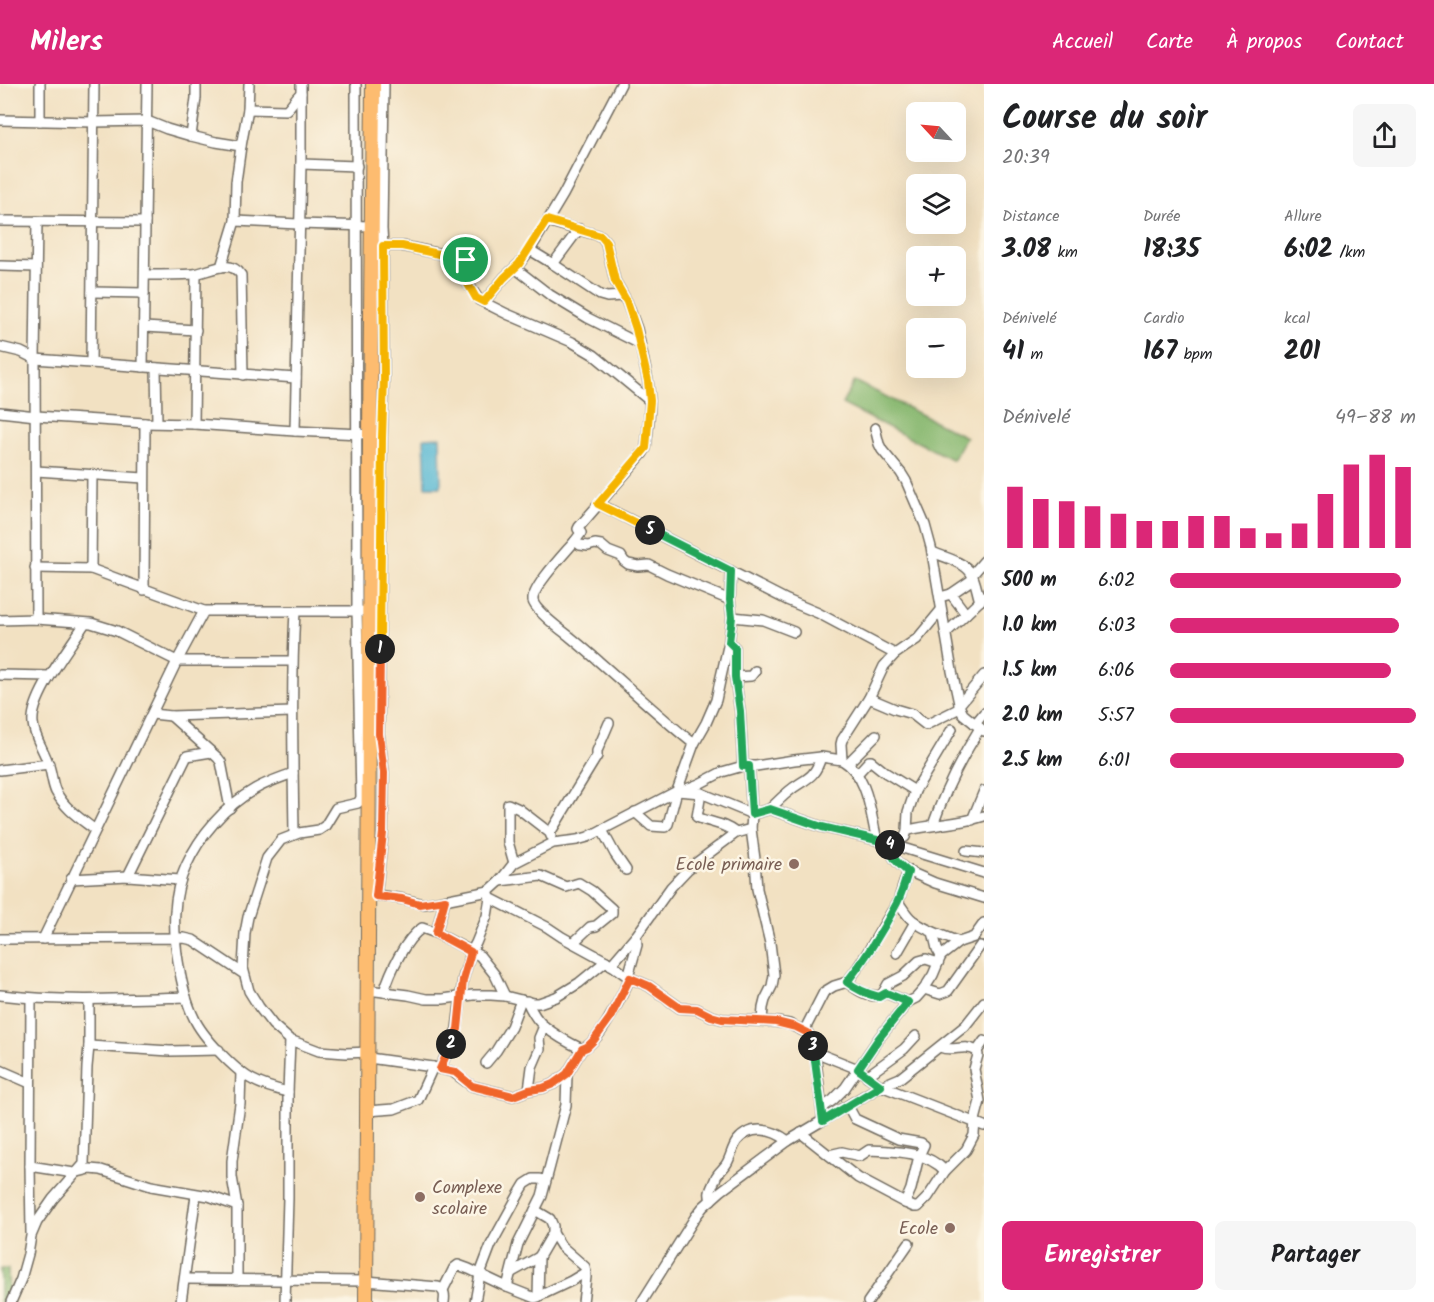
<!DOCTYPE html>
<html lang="fr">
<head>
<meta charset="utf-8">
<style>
  :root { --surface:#fff; --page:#f6f6f6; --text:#202124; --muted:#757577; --accent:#db2777 }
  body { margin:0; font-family:Kalam,sans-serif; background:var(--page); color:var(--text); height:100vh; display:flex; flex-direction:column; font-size:22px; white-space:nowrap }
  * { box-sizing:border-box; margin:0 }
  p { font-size:20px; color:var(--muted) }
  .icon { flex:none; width:33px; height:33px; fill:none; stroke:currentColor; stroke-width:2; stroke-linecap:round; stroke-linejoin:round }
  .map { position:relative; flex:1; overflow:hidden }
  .side { display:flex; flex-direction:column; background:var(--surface); width:450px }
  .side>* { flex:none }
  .needle { width:39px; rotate:296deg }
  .tools { position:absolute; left:906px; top:18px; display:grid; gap:12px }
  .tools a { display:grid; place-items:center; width:60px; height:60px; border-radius:9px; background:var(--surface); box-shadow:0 6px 24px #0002; font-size:30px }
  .pin { position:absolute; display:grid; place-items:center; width:51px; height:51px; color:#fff; margin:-26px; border:3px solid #fff; border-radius:50%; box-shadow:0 2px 6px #0007 }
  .km { position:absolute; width:30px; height:30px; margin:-15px; border-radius:50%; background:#222; color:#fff; font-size:16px; line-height:30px; text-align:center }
  .round { display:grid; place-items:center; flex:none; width:63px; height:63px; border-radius:9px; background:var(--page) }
  .summary { display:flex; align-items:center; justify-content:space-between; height:102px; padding:0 18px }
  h1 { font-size:33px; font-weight:600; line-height:45px }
  .stats { display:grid; grid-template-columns:repeat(3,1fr); gap:9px; height:102px; padding:6px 18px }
  .stats div { display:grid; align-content:center }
  .stats b { font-size:26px; font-weight:600 }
  .stats small { font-size:16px; font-weight:400 }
  .stats p { font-size:16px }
  .chart { height:168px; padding:12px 18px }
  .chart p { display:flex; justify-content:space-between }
  .chart svg { width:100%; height:108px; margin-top:6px; stroke:var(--accent); stroke-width:6 }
  .primary-button { display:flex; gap:12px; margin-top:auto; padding:12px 18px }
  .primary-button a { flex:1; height:69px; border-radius:9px; background:var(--accent); color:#fff; font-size:24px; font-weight:600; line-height:69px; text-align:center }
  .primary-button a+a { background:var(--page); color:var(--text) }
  ul { padding:0 18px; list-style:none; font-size:20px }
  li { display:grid; grid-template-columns:96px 72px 1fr; align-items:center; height:45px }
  li i { height:15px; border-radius:8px; background:var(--accent) }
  header { display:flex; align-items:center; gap:36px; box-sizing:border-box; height:84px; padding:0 30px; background:var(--accent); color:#fff }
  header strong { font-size:28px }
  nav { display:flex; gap:33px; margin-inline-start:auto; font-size:21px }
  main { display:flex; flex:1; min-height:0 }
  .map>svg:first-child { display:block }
</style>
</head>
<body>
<header>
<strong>Milers</strong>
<nav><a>Accueil</a><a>Carte</a><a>À propos</a><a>Contact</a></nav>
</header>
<main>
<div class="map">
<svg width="984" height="1218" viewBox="0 0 984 1218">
  <rect width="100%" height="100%" fill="#fcf5e5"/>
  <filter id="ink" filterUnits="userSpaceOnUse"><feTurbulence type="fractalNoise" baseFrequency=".0167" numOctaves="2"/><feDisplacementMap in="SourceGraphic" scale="12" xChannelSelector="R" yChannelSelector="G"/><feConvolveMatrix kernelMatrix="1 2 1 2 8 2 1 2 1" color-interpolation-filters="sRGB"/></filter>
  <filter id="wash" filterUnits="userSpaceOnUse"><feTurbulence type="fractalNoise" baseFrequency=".008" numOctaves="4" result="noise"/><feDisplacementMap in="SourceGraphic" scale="24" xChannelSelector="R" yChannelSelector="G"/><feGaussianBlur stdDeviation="1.35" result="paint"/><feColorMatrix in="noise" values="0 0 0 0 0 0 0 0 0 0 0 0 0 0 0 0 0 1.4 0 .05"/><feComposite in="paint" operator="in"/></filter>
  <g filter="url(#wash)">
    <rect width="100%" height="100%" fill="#f2e1c2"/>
    <g fill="#8ab972" stroke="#5a724e" stroke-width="1.5">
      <polygon points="855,297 966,353 953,376 842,320"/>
      <polygon points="0,1185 8,1185 9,1218 0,1218"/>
    </g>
    <polygon fill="#55b7d3" stroke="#40717f" stroke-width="1.5" points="440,353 441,403 426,403 424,354"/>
  </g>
  <g filter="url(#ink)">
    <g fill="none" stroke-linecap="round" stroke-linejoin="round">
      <defs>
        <g id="minor">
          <polyline points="356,0 357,527 361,714 358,719 336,724 325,742 319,746 299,749 281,756 267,774 248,833 245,849 243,884 249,907 259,923 273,941 290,956 319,967 346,969 369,968"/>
          <path d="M248 25 286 26C292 21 295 14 301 9"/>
          <polyline points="0,36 94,38 147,37 167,45 191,52 216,58 241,62"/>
          <polyline points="40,37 40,0"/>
          <polyline points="191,52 196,14 196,0"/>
          <polyline points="301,80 357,82"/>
          <polyline points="0,137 145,138"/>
          <polyline points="235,137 298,140 371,142"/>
          <polyline points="547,137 601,152 606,158 615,197 627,218 637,245 648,297 650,317 649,335 646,364 643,369 579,443 578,445 581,449 575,457"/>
          <polyline points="383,162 402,162 466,175 467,178 465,195 479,216 507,230 572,258 594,271 650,317"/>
          <polyline points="530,166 553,180 579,145"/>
          <polyline points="553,180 600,211 607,213 623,212"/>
          <polyline points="0,182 36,183"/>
          <polyline points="221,183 235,137 236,98 241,62 248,25 249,0"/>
          <polyline points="515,184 550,211 588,234 640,260"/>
          <path d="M145 191C161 191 177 191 193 190 207 189 230 173 241 191L243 291"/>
          <polyline points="92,208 144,209"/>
          <polyline points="484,218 504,194 519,180 530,166 563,111 621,0"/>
          <polyline points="144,243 196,246"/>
          <polyline points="0,263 21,268 35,275 296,294"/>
          <polyline points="91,279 94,0"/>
          <polyline points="143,283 147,0"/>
          <polyline points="156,284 157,338"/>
          <polyline points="0,328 36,332 145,339 194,340 295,347 361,350"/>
          <polyline points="194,340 196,190"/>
          <polyline points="875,344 879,360 882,366 901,389 906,397 925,441 931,463 952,587 960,624 963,630 984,647"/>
          <polyline points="295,347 301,80 301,0"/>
          <polyline points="36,387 144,394"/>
          <polyline points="599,420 787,516 818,529 895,570"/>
          <path d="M932 468C944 473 964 478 971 489 976 497 977 509 980 517"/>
          <polyline points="35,484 91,485 204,527 361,527"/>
          <polyline points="91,485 92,391"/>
          <polyline points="972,491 984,477"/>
          <polyline points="144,506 145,339"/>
          <polyline points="951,510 973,495"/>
          <polyline points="940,513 951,510 966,530"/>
          <polyline points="732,533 763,536 794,548"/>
          <polyline points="36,535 35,275 37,137"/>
          <polyline points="0,536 36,535 91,539 117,547 177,577 292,577"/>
          <path d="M85 539C71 562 30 613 33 639 34 654 45 667 49 682 52 690 52 700 56 708 65 725 81 735 95 746"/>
          <polyline points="946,549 984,513"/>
          <polyline points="729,558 735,564 735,593 740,627 743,682"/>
          <polyline points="0,591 50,592"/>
          <polyline points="735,593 751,592 755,587"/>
          <polyline points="869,614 895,625 912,630 926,641 960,624"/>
          <polyline points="959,621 984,591"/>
          <polyline points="152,630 171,632 292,628"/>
          <polyline points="171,632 218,674 221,678 230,724"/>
          <polyline points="975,640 984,629"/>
          <path d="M694 660C651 626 612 587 569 552 561 546 535 526 533 517 531 504 566 468 575 457L580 461 588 462 595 460 601 461 608 467 621 472 624 477 628 480 638 482 649 481 667 490 730 516"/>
          <polyline points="848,679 876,651"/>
          <polyline points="749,682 752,730 751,745 755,775 757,805 770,859 774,891 772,902 765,916 763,924 762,937"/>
          <polyline points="0,686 49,680"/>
          <polyline points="857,690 869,677 871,677 886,689 915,707"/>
          <polyline points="684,706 699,700 722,688 743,682 756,682 794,676 821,673 842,676"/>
          <path d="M701 709 697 733C710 739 724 739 736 749"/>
          <path d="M770 725C776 719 782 713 788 708 804 694 814 697 821 673"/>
          <polyline points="635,728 651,742 665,743 668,740 677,707 694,660 706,639 716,616 720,597 729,558 732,533 730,516 731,487"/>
          <polyline points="972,736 984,707"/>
          <path d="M933 741C945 706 960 676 980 644"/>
          <polyline points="602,746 615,770 626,786"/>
          <polyline points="907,747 908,728 915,707 952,645"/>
          <polyline points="550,749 597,672 597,667 609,639"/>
          <path d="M294 750C293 676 291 602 295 527"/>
          <path d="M877 756C870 729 869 692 842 676L841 660 842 656 869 614 884 582 895 570 917 555 941 526"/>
          <polyline points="893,761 984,789"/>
          <polyline points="966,767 984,769"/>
          <polyline points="514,779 508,758 508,720 519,725 550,749 551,752"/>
          <polyline points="908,787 935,799 984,814"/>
          <polyline points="128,792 187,672 211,668"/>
          <polyline points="71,795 128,792 180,796"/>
          <polyline points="500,797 541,792 566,803 579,799 592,807 612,825 612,829 596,842 590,843 573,859"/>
          <path d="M370 810 403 815 424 820 489 807 500 797 514 779 553 759 577 756 588 753 677 707 701 709 752 730 770 725 822 743 877 756 891 762 905 753 907 747 909 746C934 740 960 740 984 732"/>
          <polyline points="376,812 383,749 384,689 379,650 382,353 384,294 383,162 382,145 384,0"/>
          <polyline points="490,814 547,843 562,853 606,877 630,894 649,902 680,924 697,925 711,932 722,935 776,938 789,940 808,949 811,955 815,968 823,1037"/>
          <path d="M898 818C902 823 905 829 910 834 921 845 944 852 959 858"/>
          <polyline points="933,848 937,865 941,872"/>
          <polyline points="436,849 445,816"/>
          <polyline points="0,855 184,854 193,856 244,890"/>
          <polyline points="43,855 177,577 204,527"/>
          <polyline points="897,869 915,838"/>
          <polyline points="611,881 636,852 671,803 688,785 736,749 751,745"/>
          <polyline points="628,893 637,861 636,852"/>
          <path d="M847 898C867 874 880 845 898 818L908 787C900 781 889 773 892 762"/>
          <polyline points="924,905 940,910 948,907 980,862"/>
          <polyline points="368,906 408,911 426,915 443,915 473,911 491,911 505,912 533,919 539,919 556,913 579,899 606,877"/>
          <path d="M384 908C390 888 405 855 422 844L436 849 480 872 495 891 505 912"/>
          <path d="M0 911C62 918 124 915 186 913"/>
          <polyline points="882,911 888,900 903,892 919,877 926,875 938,879"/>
          <path d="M527 917C531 926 536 936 544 942 555 951 569 959 582 965"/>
          <path d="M804 947 824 908 834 902 847 898C858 907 873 917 886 909L908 918 916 914 924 905 933 891 941 872 959 858 974 853 984 839"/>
          <polyline points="89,962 170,967 219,966"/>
          <path d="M940 963C954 969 962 959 977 967"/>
          <polyline points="815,968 858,985 881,1002 984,1042"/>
          <polyline points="369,974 433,983 453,988 472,1002 513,1012 529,1006 543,1004 553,1000 567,990"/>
          <polyline points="486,979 496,967 511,943 521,916"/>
          <polyline points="440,985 457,945 463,895 471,868 476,859 487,832 490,814 489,810"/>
          <polyline points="0,986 30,999"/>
          <polyline points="867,992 904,965 916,952"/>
          <polyline points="529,1006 532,983 538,969 540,965 539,954 544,942"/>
          <path d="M288 1008C275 1005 264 1002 253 996 235 987 202 952 194 934 185 916 181 896 178 877 173 845 172 812 186 782 200 751 225 722 255 705 267 698 280 694 293 689"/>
          <polyline points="848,1022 855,1035 898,1055 921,1059 924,1061 919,1072 911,1105 905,1119"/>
          <polyline points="822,1024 833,1016 845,1004 879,954 908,918"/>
          <polyline points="367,1027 394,1025 418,1016 433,983"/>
          <polyline points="801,1049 858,1094 905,1119 914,1123 918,1123 928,1113 945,1087 966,1066 974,1051 975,1036 980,1017 974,985 978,971 977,967 984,957"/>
          <path d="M829 1071 842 1068 860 1072 869 1066C894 1067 927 1067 945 1087"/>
          <polyline points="30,1082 74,1089 90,1085 101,1086 151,1102 209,1112 237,1122"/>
          <path d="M711 1116C708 1108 711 1106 714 1098 717 1093 714 1095 718 1090 721 1086 725 1083 727 1079 731 1072 732 1064 737 1057 751 1040 773 1045 788 1057"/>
          <polyline points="535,1126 550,1135 553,1142 553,1149 561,1162 585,1183 586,1193 583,1218"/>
          <polyline points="31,1149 30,1082 31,915"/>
          <polyline points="512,1188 539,1173"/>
          <path d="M185 1195 366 1197 438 1203C445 1207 445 1211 444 1218"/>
          <polyline points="237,1196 237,1122 232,1093 232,1077 240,1020 241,988"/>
          <path d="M507 1203 518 1160 542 1112 566 1021 567 990 582 965C600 959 622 911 630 894"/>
          <polyline points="443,1206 454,1184 458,1181 469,1185 507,1203 535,1214 571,1197 586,1188"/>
          <polyline points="538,1213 539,1173 553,1149"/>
          <polyline points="11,1218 21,1195 28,1170 31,1152 37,1138 53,1115 84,1080 87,983 89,962 89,916"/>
          <polyline points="181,1218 196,1111"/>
          <polyline points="285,1218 288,1114 288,1008 290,956"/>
          <polyline points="475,1218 480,1190 491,1161 519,1110 525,1100 533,1095 540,1095 545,1097"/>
          <polyline points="642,1218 696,1132 703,1123 721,1107 788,1057 881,1002 900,994 965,942 984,918"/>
          <polyline points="868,1218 909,1159"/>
        </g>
        <path id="highway" d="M366 1218C369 928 368 639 370 349 370 233 373 116 373 0"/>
      </defs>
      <use href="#minor" stroke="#716b60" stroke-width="12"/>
      <use href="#highway" stroke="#716b60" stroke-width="16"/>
      <use href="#minor" stroke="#fff" stroke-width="9"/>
      <use href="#highway" stroke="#fdbc70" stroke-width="14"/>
    </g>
  </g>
  <g fill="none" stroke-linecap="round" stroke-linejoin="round" filter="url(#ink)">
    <defs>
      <polyline id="split-1" points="380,565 382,354 384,294 383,162 402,162 466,176"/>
      <polyline id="split-2" points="380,565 379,650 384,689 383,749 376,812 402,815 420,820 445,816 436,849 471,868 463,896 458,945 451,960"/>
      <polyline id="split-3" points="451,960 440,985 455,988 472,1002 513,1012 529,1006 543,1004 553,1000 567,990 582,965 587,963 594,956 610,934 630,894 649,902 680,924 697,925 711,932 722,935 776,938 796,943 808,949 813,962"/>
      <path id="split-4" d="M813 962 823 1037 881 1002 858 985 879 954 908 918 886 909 879 913C867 910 856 905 847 898 866 874 883 846 897 819 902 809 905 798 908 788 900 781 889 773 892 762L890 761"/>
      <polyline id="split-5" points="650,446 731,487 730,516 732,533 729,558 735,564 735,593 740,627 743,682 749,682 752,730 770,725 822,743 877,756 890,761"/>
      <polyline id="split-6" points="466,176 467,178 465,195 476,214 484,218 504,194 519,180 547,136 601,152 606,158 615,197 627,218 636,245 648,297 650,317 646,364 598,420 650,446"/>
    </defs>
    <use href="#split-1" stroke="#fff" stroke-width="12"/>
    <use href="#split-2" stroke="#fff" stroke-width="12"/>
    <use href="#split-3" stroke="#fff" stroke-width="12"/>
    <use href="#split-4" stroke="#fff" stroke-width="12"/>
    <use href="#split-5" stroke="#fff" stroke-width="12"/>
    <use href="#split-6" stroke="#fff" stroke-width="12"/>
    <use href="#split-1" stroke="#f5b400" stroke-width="8"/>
    <use href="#split-2" stroke="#f0652b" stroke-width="8"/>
    <use href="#split-3" stroke="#f0652b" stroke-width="8"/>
    <use href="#split-4" stroke="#22a559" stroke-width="8"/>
    <use href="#split-5" stroke="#22a559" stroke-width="8"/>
    <use href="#split-6" stroke="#f5b400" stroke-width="8"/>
  </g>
  <g fill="#8d6e63" stroke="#fcf5e5" stroke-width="2">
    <circle cx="794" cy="780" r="6"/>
    <circle cx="420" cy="1113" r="6"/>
    <circle cx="950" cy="1144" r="6"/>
  </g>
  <g text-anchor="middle" stroke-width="5" stroke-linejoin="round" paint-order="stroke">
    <g font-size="18" fill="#785e54" stroke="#fcf5e5" text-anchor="end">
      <text x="782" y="786">Ecole primaire</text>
      <text x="432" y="1109" text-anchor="start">Complexe<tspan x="432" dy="21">scolaire</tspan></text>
      <text x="938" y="1150">Ecole</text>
    </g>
  </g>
</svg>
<div class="tools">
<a><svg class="needle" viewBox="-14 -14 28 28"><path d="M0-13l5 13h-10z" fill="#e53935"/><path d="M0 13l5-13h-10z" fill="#757577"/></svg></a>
<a><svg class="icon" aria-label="layers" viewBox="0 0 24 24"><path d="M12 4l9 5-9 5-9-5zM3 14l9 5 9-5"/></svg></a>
<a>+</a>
<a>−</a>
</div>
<div class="pin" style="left:466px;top:176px;background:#1e9e55"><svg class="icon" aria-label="arrive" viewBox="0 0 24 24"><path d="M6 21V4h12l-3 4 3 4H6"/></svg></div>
<b class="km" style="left:380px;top:565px">1</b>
<b class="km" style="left:451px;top:960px">2</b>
<b class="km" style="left:813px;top:962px">3</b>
<b class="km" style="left:890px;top:761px">4</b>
<b class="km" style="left:650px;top:446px">5</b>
</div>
<section class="side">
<div class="summary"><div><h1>Course du soir</h1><p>20:39</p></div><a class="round"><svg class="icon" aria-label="share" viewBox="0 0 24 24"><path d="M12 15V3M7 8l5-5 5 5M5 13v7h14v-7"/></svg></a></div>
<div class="stats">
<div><p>Distance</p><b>3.08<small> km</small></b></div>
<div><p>Durée</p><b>18:35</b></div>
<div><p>Allure</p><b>6:02<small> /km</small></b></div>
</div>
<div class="stats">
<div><p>Dénivelé</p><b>41<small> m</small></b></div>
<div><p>Cardio</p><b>167<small> bpm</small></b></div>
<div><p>kcal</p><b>201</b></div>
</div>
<div class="chart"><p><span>Dénivelé</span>49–88 m</p>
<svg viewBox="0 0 160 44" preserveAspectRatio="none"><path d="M5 44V19M15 44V24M25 44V25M35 44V27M45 44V30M55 44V33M65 44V33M75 44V31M85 44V31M95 44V36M105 44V38M115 44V34M125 44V22M135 44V10M145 44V6M155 44V11"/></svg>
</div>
<ul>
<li><b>500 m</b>6:02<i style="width:94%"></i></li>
<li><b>1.0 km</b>6:03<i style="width:93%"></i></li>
<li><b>1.5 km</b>6:06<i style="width:90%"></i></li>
<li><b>2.0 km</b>5:57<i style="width:100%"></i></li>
<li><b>2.5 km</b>6:01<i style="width:95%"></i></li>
</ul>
<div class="primary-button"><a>Enregistrer</a><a>Partager</a></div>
</section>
</main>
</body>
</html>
